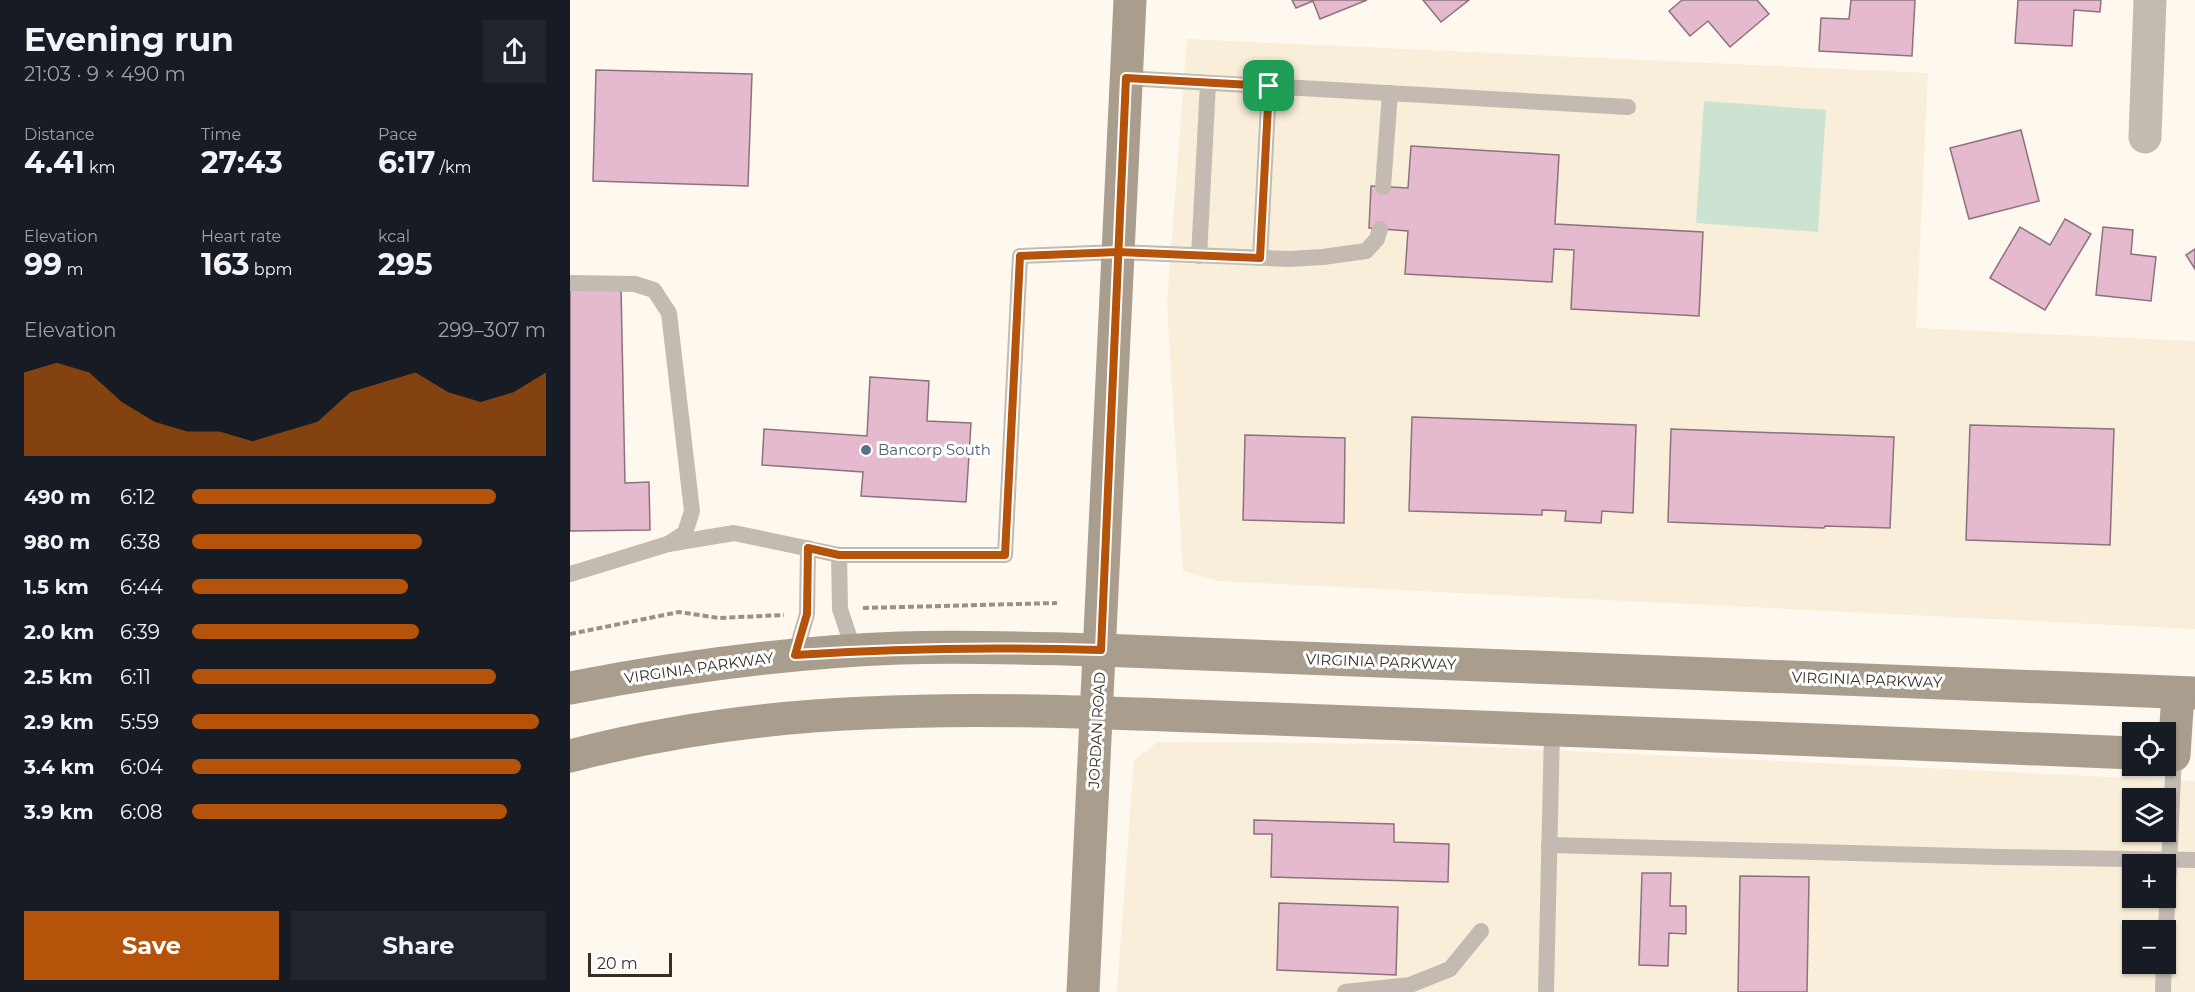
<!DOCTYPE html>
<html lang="en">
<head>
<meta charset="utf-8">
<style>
  :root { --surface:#171b24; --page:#20242c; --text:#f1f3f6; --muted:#9ea1a6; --accent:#b45309 }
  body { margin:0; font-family:Montserrat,sans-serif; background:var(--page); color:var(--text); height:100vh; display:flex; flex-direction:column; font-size:22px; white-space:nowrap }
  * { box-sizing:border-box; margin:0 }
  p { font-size:20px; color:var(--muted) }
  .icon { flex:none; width:33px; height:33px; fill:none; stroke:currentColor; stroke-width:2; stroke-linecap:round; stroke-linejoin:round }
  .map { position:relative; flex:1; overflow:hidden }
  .panel { display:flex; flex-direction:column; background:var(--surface); width:570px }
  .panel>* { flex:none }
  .buttons { position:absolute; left:1552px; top:722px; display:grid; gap:12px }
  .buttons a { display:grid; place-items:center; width:54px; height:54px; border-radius:0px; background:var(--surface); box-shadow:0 2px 4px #0004; font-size:30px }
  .scale { position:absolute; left:18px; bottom:15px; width:84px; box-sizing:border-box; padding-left:6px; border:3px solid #353026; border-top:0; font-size:16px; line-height:21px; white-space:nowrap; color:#353026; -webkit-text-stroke:4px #fff; paint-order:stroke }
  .pin { position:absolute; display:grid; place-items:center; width:51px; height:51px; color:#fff; margin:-26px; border-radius:12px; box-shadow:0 3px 9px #0006 }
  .round { display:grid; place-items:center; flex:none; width:63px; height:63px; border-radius:0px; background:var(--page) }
  .overview { display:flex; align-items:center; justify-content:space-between; height:102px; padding:0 24px }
  h1 { font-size:33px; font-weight:700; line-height:45px }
  .stats { display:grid; grid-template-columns:repeat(3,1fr); gap:9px; height:102px; padding:6px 24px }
  .stats div { display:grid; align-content:center }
  .stats b { font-size:30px; font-weight:700 }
  .stats small { font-size:16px; font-weight:400 }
  .stats p { font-size:16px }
  .chart { height:168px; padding:12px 24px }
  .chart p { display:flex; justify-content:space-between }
  .chart svg { width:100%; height:108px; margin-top:6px; fill:var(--accent); opacity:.7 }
  .action { display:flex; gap:12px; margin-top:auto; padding:12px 24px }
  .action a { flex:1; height:69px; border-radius:0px; background:var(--accent); color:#fff; font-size:24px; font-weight:700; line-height:69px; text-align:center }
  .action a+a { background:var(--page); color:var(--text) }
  ul { padding:0 24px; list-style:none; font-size:20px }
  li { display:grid; grid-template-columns:96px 72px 1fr; align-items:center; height:45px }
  li i { height:15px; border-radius:8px; background:var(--accent) }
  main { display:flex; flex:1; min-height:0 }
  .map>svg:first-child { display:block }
</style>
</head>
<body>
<main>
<section class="panel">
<div class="overview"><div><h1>Evening run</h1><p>21:03 · 9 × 490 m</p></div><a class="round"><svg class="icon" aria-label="share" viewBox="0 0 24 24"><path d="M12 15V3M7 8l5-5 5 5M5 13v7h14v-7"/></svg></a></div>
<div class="stats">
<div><p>Distance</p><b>4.41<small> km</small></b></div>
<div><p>Time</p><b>27:43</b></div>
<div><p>Pace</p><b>6:17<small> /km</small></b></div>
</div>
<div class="stats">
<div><p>Elevation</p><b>99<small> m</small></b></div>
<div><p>Heart rate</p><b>163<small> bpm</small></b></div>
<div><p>kcal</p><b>295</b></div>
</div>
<div class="chart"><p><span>Elevation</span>299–307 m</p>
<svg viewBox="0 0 160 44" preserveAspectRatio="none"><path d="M0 44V10L10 6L20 10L30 22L40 30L50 34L60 34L70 38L80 34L90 30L100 18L110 14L120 10L130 18L140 22L150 18L160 10V44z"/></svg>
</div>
<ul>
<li><b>490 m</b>6:12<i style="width:86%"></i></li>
<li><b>980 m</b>6:38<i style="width:65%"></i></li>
<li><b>1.5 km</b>6:44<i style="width:61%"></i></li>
<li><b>2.0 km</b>6:39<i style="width:64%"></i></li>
<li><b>2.5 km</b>6:11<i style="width:86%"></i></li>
<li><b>2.9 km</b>5:59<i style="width:98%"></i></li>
<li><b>3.4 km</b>6:04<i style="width:93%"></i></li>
<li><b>3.9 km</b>6:08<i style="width:89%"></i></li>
</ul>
<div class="action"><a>Save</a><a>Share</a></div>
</section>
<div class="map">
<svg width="1625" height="992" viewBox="0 0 1625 992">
  <rect width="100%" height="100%" fill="#fef8ee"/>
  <g fill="#f9eed9" fill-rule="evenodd">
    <polygon points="617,39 1358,73 1346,328 1625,341 1625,629 648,581 613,571 597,303"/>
    <path d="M588 742 853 744 1625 781V992H547L564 760ZM1563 798H1596V831H1563ZM1563 864H1596V897H1563ZM1563 930H1596V963H1563Z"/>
  </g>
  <polygon fill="#cce3d2" points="1134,101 1256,110 1248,232 1126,223"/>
  <g fill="#e5b9ce" stroke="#8c727e" stroke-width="1.5">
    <polygon points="722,0 797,0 750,19 743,1 726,8"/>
    <polygon points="853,0 899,0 871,22"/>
    <polygon points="1112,0 1187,0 1199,14 1160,47 1138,21 1120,36 1099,11"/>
    <polygon points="1281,0 1345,0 1342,56 1249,51 1251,18 1279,19"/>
    <polygon points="1448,0 1531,0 1530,12 1504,10 1502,46 1445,43"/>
    <polygon points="26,70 182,74 178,186 23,181"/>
    <polygon points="1451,130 1469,201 1399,219 1380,148"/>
    <polygon points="841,146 989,155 985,224 1133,232 1129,316 1001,309 1004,250 984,249 982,282 835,274 838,231 799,228 801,186 838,188"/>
    <polygon points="1495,219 1521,234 1475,310 1420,278 1450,227 1480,245"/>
    <polygon points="1533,227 1563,230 1561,254 1586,257 1581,301 1526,295"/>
    <polygon points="1625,249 1625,269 1616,255"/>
    <polygon points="51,287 55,483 79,482 80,530 0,531 0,288"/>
    <polygon points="300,377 359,381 357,421 401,423 396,502 291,496 293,472 192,465 194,429 297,436"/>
    <polygon points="842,417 1066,425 1063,513 1032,511 1031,523 995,521 996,511 972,510 972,515 839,511"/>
    <polygon points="1400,425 1544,429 1540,545 1396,540"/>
    <polygon points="1101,429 1324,437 1320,528 1255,526 1254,528 1098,522"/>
    <polygon points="675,435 775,438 774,523 673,520"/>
    <polygon points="684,820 824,824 824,842 879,844 878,882 701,877 702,834 684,834"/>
    <polygon points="1072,873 1101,873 1100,906 1116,906 1116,934 1099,933 1098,966 1069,965"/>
    <polygon points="1170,876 1239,877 1237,992 1168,992"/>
    <polygon points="709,903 828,907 826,975 707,970"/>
  </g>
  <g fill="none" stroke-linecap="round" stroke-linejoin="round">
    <g stroke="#979187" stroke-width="4" stroke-dasharray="6 3" stroke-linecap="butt">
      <polyline points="293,608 487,603"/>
      <polyline points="0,634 109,612 149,618 214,615"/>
    </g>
    <g stroke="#c3bbb1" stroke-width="16">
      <polyline points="556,78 1058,107"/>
      <polyline points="813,187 820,93"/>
      <polyline points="629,256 638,83"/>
      <polyline points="690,258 699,86"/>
      <polyline points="0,283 65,284 84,290 99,313 122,511 115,533 98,544 0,574"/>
      <polyline points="98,544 164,533 269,555 435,555 450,256 548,252 719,259 753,257 796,251 807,239 810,229"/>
      <polyline points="269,555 270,609 284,651"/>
      <polyline points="225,655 237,614 238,548"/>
      <polyline points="979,845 1429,857 1625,860"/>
      <polyline points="1596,930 1604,755"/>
      <polyline points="775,992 840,985 880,969 911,931"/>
      <polyline points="976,992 982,730"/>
      <polyline points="1593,992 1594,963"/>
    </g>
    <polyline stroke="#c3bbb1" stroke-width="33" points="1575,137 1580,0"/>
    <g stroke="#a99d8e" stroke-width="33">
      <path d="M0 688C109 667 219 652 330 648 397 646 464 648 531 650L1625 693"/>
      <polyline points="1604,755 1608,693"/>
      <path d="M0 756C96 731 197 717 296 713 432 706 569 715 705 719 991 728 1277 742 1563 753"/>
      <polyline points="513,992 560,0"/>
    </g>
  </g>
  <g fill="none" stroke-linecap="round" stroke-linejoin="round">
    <defs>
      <path id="route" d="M699 86 690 258 548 252 450 256 435 555H269L238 548 237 614 225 655C327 648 428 647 531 650L556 78 699 86"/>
    </defs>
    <use href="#route" stroke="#fff" stroke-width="12"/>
    <use href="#route" stroke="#b45309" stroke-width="8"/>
  </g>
  <circle fill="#5c6f8a" stroke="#fff" stroke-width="2" cx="296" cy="450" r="6"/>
  <g text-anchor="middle" stroke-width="6" stroke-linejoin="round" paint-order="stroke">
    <g font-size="15" fill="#4e5e75" stroke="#fff" text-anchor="start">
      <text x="308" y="455">Bancorp South</text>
    </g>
    <g font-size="15" fill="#353026" stroke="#fff">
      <text transform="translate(811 662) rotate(2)" y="5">VIRGINIA PARKWAY</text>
      <text transform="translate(129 668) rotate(-8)" y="5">VIRGINIA PARKWAY</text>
      <text transform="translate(1297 680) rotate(2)" y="5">VIRGINIA PARKWAY</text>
      <text transform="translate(527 730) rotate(-87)" y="5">JORDAN ROAD</text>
    </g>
  </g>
</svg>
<div class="buttons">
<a><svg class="icon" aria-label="locate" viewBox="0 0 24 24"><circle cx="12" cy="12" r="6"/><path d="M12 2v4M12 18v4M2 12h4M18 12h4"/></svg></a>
<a><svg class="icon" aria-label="layers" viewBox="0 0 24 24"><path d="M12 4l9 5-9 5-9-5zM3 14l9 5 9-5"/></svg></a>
<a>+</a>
<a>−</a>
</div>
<div class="scale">20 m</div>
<div class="pin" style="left:699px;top:86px;background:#1e9e55"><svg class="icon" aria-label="arrive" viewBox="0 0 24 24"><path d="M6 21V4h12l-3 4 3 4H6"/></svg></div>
</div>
</main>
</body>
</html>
